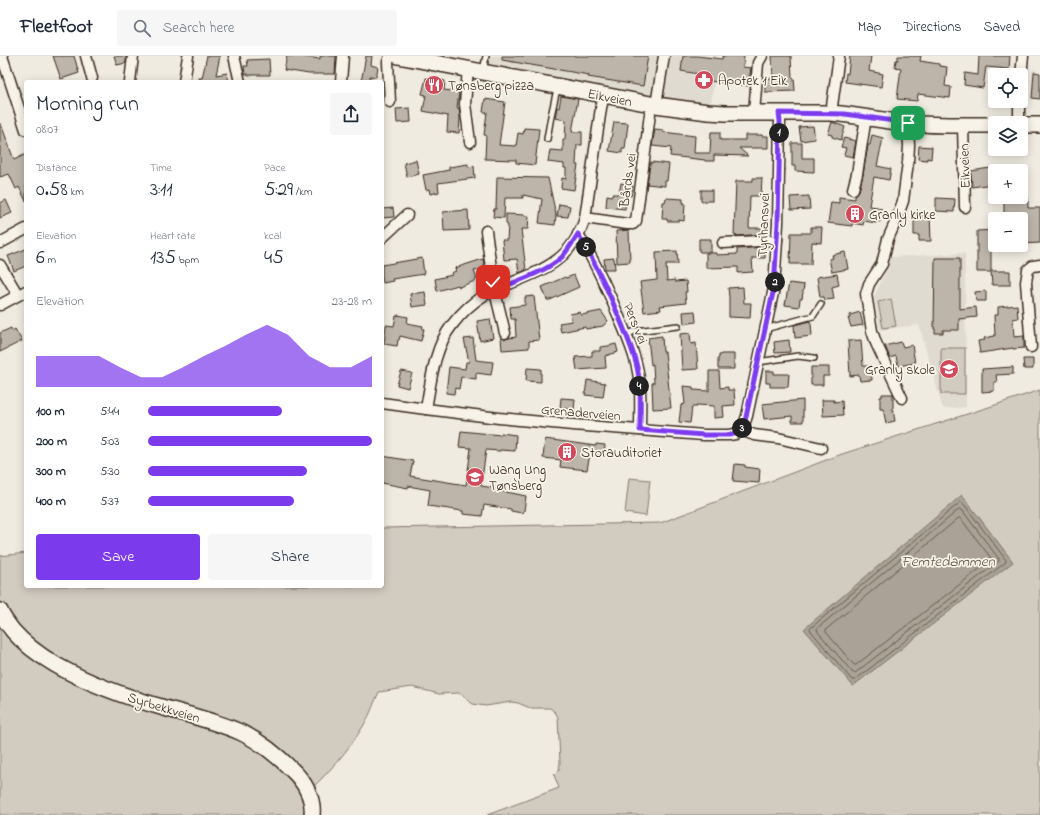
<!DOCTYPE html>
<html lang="en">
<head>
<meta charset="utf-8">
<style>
  :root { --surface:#fff; --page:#f6f6f7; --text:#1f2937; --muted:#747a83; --line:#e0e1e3; --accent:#7c3aed }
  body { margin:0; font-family:"Indie Flower",sans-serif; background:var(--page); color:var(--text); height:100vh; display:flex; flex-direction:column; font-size:15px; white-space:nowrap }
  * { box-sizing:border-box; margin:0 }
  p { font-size:13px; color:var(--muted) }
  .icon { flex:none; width:22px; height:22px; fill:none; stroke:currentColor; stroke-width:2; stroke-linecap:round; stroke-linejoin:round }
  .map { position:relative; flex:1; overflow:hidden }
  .side { position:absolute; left:24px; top:24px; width:360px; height:508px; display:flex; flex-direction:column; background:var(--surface); border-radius:4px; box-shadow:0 2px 10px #0003 }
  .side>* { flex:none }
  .controls { position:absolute; left:988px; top:12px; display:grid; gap:8px }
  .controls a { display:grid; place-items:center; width:40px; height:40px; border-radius:4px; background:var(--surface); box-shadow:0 2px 10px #0003; font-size:20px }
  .pin { position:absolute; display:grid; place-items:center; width:34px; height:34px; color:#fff; margin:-17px; border-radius:8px; box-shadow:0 2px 6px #0006 }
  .km { position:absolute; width:20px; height:20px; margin:-10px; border-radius:50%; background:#222; color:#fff; font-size:11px; line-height:20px; text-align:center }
  .round { display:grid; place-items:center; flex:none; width:42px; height:42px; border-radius:4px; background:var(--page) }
  .summary { display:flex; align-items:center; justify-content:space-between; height:68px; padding:0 12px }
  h1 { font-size:22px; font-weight:600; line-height:30px }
  .stats { display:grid; grid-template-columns:repeat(3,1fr); gap:6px; height:68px; padding:4px 12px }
  .stats div { display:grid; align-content:center }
  .stats b { font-size:20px; font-weight:600 }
  .stats small { font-size:11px; font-weight:400 }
  .stats p { font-size:11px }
  .chart { height:112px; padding:8px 12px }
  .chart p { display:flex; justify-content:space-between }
  .chart svg { width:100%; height:72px; margin-top:4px; fill:var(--accent); opacity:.7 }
  .cta { display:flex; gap:8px; margin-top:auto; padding:8px 12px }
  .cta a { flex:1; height:46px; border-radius:4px; background:var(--accent); color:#fff; font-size:16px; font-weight:600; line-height:46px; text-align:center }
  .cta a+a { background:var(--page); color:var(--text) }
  ul { padding:0 12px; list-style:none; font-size:13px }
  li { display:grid; grid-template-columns:64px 48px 1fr; align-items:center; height:30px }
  li i { height:10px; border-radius:5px; background:var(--accent) }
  header { display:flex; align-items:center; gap:24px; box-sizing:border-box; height:56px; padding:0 20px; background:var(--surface); border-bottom:1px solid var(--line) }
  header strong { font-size:19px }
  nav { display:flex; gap:22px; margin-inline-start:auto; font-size:14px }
  .search { width:280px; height:36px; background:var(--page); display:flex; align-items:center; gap:10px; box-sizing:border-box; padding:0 14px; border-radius:4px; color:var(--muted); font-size:15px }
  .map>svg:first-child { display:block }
</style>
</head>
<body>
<header>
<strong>Fleetfoot</strong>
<div class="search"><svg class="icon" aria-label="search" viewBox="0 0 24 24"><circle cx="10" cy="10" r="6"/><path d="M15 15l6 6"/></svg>Search here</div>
<nav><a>Map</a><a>Directions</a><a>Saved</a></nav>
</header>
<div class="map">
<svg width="1040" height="759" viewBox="0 0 1040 759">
  <rect width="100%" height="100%" fill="#efebe0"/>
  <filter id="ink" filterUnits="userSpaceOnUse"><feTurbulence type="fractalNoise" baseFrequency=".025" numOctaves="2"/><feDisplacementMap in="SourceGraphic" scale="8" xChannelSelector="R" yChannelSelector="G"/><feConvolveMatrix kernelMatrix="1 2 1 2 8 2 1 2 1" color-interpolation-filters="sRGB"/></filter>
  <g filter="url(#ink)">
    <g fill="#e0dbd0">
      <polygon points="488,0 718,0 710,53 486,14"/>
      <polygon points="965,197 966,351 943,353 919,269 880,274 874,241 892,201"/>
    </g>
    <g fill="#d1cbc0" stroke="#867a6f">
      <polygon points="891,243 896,270 883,272 878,246"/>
      <rect x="941" y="292" width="24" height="46"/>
      <path d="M1040 334V759H487L559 732 554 719 559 714 560 707 558 661 555 656 550 652H530L518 647 511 646 486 650 479 649 473 648 467 644 463 639 458 637 439 638 412 631 379 636C374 646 371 657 365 667 349 695 326 719 303 741L306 749 303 759H0V500L26 497V530H382V472L660 467 842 398 989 351Z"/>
      <polygon points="629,422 650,424 646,460 625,457"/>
    </g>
    <polygon fill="#aaa296" stroke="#7e7266" points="962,439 1013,506 853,630 804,573"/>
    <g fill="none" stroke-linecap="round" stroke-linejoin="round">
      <g stroke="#675a4e" stroke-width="1">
        <polygon points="961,446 963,447 1006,504 1006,506 855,624 852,624 811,575 810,573"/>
        <polygon points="960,453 962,454 999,503 999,505 855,617 853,617 818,576 817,573"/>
        <polygon points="959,462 961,463 991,502 991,504 856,609 854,609 826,576 826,574"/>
      </g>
    </g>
    <g fill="#bdb5aa" stroke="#3b2a1e">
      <polygon points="53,0 74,0 79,17 61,23"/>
      <polygon points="114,0 126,0 126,7 117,9"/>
      <polygon points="207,0 220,0 216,19 227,17 229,26 200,26 199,22 202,22"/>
      <polygon points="287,0 299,0 320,3 320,0 336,0 335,18 309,18 284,14"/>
      <polygon points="366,0 372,0 371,9 378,11 376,21 370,20 370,26 361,26"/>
      <polygon points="502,0 648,0 643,30 588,21 589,19 502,4"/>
      <polygon points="683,0 697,0 722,3 723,0 744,0 743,11 751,12 748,30 709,25 709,29 697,27 699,18 681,15"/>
      <polygon points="772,0 791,0 792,22 794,22 795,35 765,36 765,23 773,22"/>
      <polygon points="850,0 871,0 869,15 883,18 881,31 845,26 846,17 848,18"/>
      <polygon points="898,0 921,0 920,5 939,8 939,10 947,11 945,30 951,31 950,42 918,38 917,45 897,43 901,12 895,11 896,4 898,4"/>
      <polygon points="979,0 1010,0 1009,13 986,11 983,32 964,29 965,17 978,19"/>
      <polygon points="269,3 270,19 248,19 248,18 245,18 244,10 248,10 247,4"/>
      <polygon points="1034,16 1040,17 1040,43 1032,42"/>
      <polygon points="426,22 445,25 444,34 459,36 457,52 459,52 460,62 459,77 447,76 448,60 423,55 426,39 422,38"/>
      <polygon points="561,40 578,43 572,76 582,76 582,89 577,89 576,109 578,109 574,134 561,132 562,122 566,123 566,112 564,112 564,108 548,106 550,94 563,95 563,84 565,84 566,64 555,62 557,51 559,52"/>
      <polygon points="485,43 505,46 499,89 516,90 518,77 523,78 524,72 539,73 535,109 516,107 516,104 485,103 486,79 484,79 487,56 483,56"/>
      <polygon points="410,52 411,66 397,67 396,53"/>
      <polygon points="614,66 628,67 625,93 622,93 622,97 609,95"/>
      <polygon points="832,66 845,71 841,84 832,81 832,79 828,78"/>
      <polygon points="0,68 1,68 14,104 26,98 26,145 19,131 16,133 9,118 0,121"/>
      <polygon points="813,70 815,83 801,85 799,71"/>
      <polygon points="655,73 663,74 663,76 695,80 694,97 710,97 711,76 720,76 720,84 745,84 745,79 762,79 762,80 768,80 768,92 739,92 748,100 714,99 714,105 705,105 705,104 670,100 671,92 652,90"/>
      <polygon points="872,79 883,82 877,110 891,113 889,124 874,121 869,150 878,151 878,152 882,153 880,166 877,165 876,167 864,165 863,169 852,167 852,170 828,167 831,146 839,147 839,141 855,143 855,139 859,135 863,119 868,89 870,89"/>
      <polygon points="844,82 856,85 853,101 844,99 846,92 841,91"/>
      <polygon points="792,87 802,87 802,102 814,102 814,116 795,115 795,110 792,110"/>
      <polygon points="919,90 932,91 931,103 927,102 927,104 918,103"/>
      <polygon points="416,104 419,118 407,121 404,107"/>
      <polygon points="651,106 669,108 667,125 665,125 665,130 647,128 650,108 651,108"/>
      <polygon points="468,108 468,111 474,110 475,122 438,127 439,136 430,138 429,133 426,134 423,119 449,114 449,111"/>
      <polygon points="990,112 992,128 972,131 971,115"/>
      <polygon points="497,121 548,122 556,159 555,169 539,167 542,143 523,139 523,142 505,142 504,162 493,161 494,153 496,153"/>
      <polygon points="753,122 762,122 761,140 750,140 749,172 764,172 764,178 737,180 737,179 734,178 736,125 753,125"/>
      <polygon points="621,127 633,130 631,140 627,139 625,153 606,151 607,139 612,140 613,138 619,138"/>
      <rect x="701" y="134" width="11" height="11"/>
      <polygon points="809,140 810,153 791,154 790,141"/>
      <polygon points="1004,141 1028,141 1028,152 1040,152 1040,187 1021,188 1021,158 1004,158"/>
      <polygon points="666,142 683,143 683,147 685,147 684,165 679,164 679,165 667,165 667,163 662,163 663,146 665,146"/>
      <polygon points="936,142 955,143 954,156 936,155"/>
      <polygon points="6,144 12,157 0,162 0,147"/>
      <polygon points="559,148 570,150 568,161 557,160"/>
      <polygon points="393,152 394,161 382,162 382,153"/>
      <polygon points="468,154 469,174 444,175 443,156"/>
      <polygon points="506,158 525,159 525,160 529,160 528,173 521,173 526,214 519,217 517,203 504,204 502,184 507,184 508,169 506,168"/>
      <polygon points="914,160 930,160 931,185 919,185 919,179 914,179"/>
      <polygon points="811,171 822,171 821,187 812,186 811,208 790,208 791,177 811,177"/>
      <polygon points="629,174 630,206 617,207 616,175"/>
      <polygon points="995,174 995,187 991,187 991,215 1010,215 1010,229 992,229 991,216 977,216 977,175"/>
      <polygon points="699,183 711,183 711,196 700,196 699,195"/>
      <polygon points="765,191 765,202 752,202 753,216 738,217 738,211 706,212 706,197 716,197 716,199 737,198 737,193"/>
      <polygon points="26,193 26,210 14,215 8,200"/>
      <polygon points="677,195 678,208 666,208 667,225 675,224 675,226 686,225 687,236 685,236 686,247 660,250 661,254 644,256 640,226 657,224 656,196"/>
      <polygon points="845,196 848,213 832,216 829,203 833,202 832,199"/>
      <polygon points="422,202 424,218 392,223 393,225 383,227 382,219 382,209"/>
      <polygon points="614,202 615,213 605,213 604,203"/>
      <polygon points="935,202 960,202 960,253 976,251 977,261 959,263 959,274 943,274 943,277 935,277 935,273 934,273"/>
      <polygon points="483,203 485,213 474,215 477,223 475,224 475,225 459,231 458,229 437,235 435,223 452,219 451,217 456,215 455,212"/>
      <polygon points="837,218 839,229 832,231 834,243 825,244 824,241 820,241 817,221"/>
      <polygon points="574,219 579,231 550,244 547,244 542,231 565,221 566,222"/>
      <polygon points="789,227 804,229 802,243 800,243 799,251 785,249"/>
      <polygon points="743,231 744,247 751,247 750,262 729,261 729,241 728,232"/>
      <polygon points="986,235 986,245 976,245 975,236"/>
      <polygon points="425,236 427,249 412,251 410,238"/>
      <polygon points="534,240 539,284 529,285 529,292 502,294 501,282 506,283 509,282 516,281 515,263 511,263 510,251 525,249 525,241"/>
      <polygon points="1017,249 1018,262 1013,263 1014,281 1024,280 1024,292 1013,293 1013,292 980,297 978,285 985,284 984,282 995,280 994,259 998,259 998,251"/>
      <polygon points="601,255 608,265 603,270 586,273 585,271 561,276 559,267 572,265 570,258 580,256 581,259"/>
      <polygon points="695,255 696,266 684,268 683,256"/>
      <polygon points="860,256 863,269 851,271 848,262 850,262 850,259"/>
      <polygon points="398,259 408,261 407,267 423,270 422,273 424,273 421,285 400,280 399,284 398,284 397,290 384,288 386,269 394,270 396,260 398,260"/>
      <polygon points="490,263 493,282 480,285 477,265"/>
      <polygon points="810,265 810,267 811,267 812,280 795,282 794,269"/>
      <polygon points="11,272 12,275 15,273 22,285 0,296 0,277"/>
      <polygon points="690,277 691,288 696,287 698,313 682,314 680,278"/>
      <polygon points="662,280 663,296 665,296 671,352 653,353 652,327 654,327 653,308 651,309 648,282"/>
      <polygon points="473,282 476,304 493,306 491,319 476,317 476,323 461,321 459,333 455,332 454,338 446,337 449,311 465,313 466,306 469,306 464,283"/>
      <polygon points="789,284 790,296 775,297 774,286"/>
      <polygon points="861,284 863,310 871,310 872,324 860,325 859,319 850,320 848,285"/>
      <polygon points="901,286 903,291 912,289 915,307 898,310 896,300 890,302 885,290"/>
      <polygon points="616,288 618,296 605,300 606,312 577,314 575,301 592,300 592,295 600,295 600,291 608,290"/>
      <polygon points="721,298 734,298 734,313 718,313 718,302 719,302 719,299 721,299"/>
      <polygon points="1023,303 1033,303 1033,313 1024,313"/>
      <polygon points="811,311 829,311 829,320 823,320 823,329 811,329"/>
      <polygon points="1013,311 1013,318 996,319 997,326 994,326 994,335 982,336 982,313"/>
      <polygon points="527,312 541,313 541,326 526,325"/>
      <polygon points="401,315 412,317 408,332 397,329"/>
      <polygon points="709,315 719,315 720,332 728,331 728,334 734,334 735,349 723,350 724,361 714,362 714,350 697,349 697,351 692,351 690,367 679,366 681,349 685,348 683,330 693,331 693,334 709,335"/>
      <polygon points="766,315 774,315 774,318 789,318 788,331 770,331 770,327 766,327"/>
      <polygon points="587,324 605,327 603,341 585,339"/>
      <polygon points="882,338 893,338 893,354 895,365 886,367 883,353 880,353 880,341 882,341"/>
      <polygon points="561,342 575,343 574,354 560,352"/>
      <polygon points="803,344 803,366 792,366 792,360 764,363 762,348"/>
      <polygon points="822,344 834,344 834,346 842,345 843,359 823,360"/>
      <polygon points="461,375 501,379 501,377 516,379 515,395 500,394 500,395 486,394 481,430 501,433 501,435 526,440 524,455 523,455 522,457 511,455 511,453 484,449 482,460 463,458 463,455 428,450 430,434 408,430 408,432 382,427 382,400 413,405 410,420 466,429 471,392 459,391"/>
      <polygon points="545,383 596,390 596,388 605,389 604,400 590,398 587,414 560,411 561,404 543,402"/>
      <polygon points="735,408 745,409 745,411 760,413 759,427 733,425"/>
    </g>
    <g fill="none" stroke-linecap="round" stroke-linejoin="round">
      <defs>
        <g id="service">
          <polyline points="483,15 486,0"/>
          <polyline points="547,83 551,60 557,33"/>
          <polyline points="765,273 813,260 821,248"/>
          <polyline points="626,279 635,275 678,270"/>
          <polyline points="758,306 798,300 814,302"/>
        </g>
        <g id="minor">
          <polyline points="2,0 26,74"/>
          <polyline points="86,0 92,22"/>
          <polyline points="234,0 240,26"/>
          <polyline points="390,0 388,6 390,46"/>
          <polyline points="468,13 465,48 470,86"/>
          <polyline points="1021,20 1023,0"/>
          <polyline points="130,26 133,0"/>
          <polyline points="184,26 188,0"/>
          <polyline points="341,26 343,0"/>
          <path d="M604 39 601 52 585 162C573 202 546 213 511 227 502 231 493 233 486 238 473 246 461 257 452 269 434 292 431 325 426 353L499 362 573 369 704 379H729L735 378 741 374 744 369 747 360 774 232 778 167 780 65 779 57"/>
          <polyline points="1019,45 1019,67"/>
          <polyline points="656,49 664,0"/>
          <polyline points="754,57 758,7 762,0"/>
          <polyline points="831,57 839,0"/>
          <polyline points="963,69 965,151"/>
          <polyline points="853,133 857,118 866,61"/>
          <polyline points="585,162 627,168 633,168 636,165 650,58"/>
          <polyline points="486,175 493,227 505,277"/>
          <path d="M578 178C594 204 607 232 619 261 625 276 632 291 636 307 642 329 640 352 640 374"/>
          <polyline points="382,182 407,159"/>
          <polyline points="0,187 26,173"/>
          <polyline points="723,187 777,184"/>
          <polyline points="0,209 18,239"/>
          <polyline points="0,249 26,235"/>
          <polyline points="1031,291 1026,226 1028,214 1033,210 1040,209"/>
          <polyline points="902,342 876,287 872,275 866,238 869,228 882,208 888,183 895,167 903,145 908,106 909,90 908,67"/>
          <polyline points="382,347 426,353"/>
          <polyline points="741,374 754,379 778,382 821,392"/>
        </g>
        <g id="secondary">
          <path d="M398 0 656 49 708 56 725 57H831C857 59 882 65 908 67 937 70 966 69 995 69"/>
          <polyline points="1021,69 1040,69"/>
          <path d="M0 555C3 563 8 568 13 575 26 590 39 599 56 609 91 629 129 642 168 653 193 660 217 666 240 676 260 685 277 699 292 714 304 725 314 742 312 759"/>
        </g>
      </defs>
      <use href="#service" stroke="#3b2a1e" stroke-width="8"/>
      <use href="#minor" stroke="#3b2a1e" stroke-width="13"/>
      <use href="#secondary" stroke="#3b2a1e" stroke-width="18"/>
      <use href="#service" stroke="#f7f3e8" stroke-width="5"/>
      <use href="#minor" stroke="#f7f3e8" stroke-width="10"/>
      <use href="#secondary" stroke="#f7f3e8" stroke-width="15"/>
    </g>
  </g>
  <g fill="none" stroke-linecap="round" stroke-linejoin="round" filter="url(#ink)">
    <defs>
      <path id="route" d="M493 226 495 234C515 226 546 216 562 201 568 194 573 186 578 178 594 204 607 232 619 261 625 276 632 291 636 307 642 329 640 352 640 374L704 379H729L734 378 741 374 744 370 774 232 778 167 780 65 779 57 845 58 908 67"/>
    </defs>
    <use href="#route" stroke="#fff" stroke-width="8"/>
    <use href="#route" stroke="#7c3aed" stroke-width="5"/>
  </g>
  <defs>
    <symbol id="pharmacy-disc" viewBox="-11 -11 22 22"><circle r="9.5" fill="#d1495b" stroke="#f7f3e8"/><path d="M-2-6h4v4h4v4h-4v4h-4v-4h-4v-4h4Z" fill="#fff"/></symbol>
    <symbol id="restaurant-disc" viewBox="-11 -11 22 22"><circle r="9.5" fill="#d1495b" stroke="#f7f3e8"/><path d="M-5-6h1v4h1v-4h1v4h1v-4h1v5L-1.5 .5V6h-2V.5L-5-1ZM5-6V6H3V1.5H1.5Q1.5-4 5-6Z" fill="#fff"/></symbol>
    <symbol id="building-disc" viewBox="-11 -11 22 22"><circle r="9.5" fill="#d1495b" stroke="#f7f3e8"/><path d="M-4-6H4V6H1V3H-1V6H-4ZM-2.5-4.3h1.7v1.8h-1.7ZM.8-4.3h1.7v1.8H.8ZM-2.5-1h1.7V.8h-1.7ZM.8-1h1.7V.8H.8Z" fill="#fff"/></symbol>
    <symbol id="school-disc" viewBox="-11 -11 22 22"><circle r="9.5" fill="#d1495b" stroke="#f7f3e8"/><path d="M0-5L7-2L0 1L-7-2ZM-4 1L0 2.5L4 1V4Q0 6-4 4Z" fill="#fff"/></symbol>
  </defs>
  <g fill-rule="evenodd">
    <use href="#pharmacy-disc" x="693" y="13" width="22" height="22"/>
    <use href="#restaurant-disc" x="423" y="18" width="22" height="22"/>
    <use href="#building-disc" x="844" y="147" width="22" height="22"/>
    <use href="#school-disc" x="938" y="302" width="22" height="22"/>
    <use href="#building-disc" x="556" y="385" width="22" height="22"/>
    <use href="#school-disc" x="464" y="410" width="22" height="22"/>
  </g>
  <g text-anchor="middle" stroke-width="3.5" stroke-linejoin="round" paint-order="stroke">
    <g font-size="14" fill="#3b2a1e" stroke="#f7f3e8" text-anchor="start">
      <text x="718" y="29">Apotek 1 Eik</text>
      <text x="448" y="34">Tønsberg pizza</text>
      <text x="869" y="163">Granly kirke</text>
      <text x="935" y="318" text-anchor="end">Granly skole</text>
      <text x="581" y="401">Storauditoriet</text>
      <text x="489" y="418">Wang Ung<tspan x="489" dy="16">Tønsberg</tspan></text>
    </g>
    <g font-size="14" fill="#3b2a1e" stroke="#f7f3e8">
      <text transform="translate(610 41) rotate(11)" y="5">Eikveien</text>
      <text transform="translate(964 110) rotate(-92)" y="5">Eikveien</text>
      <text transform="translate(627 124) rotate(-82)" y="5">Bårds vei</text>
      <text transform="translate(763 169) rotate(-88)" y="5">Tyrihansvei</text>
      <text transform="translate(636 267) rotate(68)" y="5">Pers vei</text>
      <text transform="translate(581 356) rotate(5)" y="5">Grenaderveien</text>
      <text transform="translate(164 651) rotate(17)" y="5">Syrbekkveien</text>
    </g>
    <g font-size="15" font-style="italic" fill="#625448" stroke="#f7f3e8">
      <text x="948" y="510">Femtedammen</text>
    </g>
  </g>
</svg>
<div class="controls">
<a><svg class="icon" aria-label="locate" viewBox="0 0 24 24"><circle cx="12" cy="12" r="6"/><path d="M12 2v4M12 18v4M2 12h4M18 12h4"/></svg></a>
<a><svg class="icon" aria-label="layers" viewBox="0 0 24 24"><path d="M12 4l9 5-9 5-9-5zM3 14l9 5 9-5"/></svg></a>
<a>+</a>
<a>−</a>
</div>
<div class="pin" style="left:908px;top:67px;background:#1e9e55"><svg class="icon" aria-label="arrive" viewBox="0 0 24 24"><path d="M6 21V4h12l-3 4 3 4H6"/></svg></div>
<div class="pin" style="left:493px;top:226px;background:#d93025"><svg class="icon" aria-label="check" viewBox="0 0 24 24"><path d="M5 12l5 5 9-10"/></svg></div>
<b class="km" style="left:779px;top:77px">1</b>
<b class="km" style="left:775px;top:226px">2</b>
<b class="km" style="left:742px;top:372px">3</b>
<b class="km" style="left:639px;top:330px">4</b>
<b class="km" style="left:586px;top:191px">5</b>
<section class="side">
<div class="summary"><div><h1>Morning run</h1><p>08:07</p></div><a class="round"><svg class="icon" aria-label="share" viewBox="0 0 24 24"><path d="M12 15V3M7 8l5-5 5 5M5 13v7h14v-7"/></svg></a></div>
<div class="stats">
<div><p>Distance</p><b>0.58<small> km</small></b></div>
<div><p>Time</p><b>3:11</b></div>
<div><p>Pace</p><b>5:29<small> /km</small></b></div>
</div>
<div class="stats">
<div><p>Elevation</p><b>6<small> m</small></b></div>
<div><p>Heart rate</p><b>135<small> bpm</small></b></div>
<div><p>kcal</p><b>45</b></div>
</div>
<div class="chart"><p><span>Elevation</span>23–28 m</p>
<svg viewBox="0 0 160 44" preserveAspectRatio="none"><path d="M0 44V25L10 25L20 25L30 25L40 32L50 38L60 38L70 32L80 25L90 19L100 12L110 6L120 12L130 25L140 32L150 32L160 25V44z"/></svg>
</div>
<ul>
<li><b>100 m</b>5:44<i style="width:60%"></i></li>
<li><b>200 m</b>5:03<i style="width:100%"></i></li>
<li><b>300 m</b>5:30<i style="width:71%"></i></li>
<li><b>400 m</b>5:37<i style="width:65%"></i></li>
</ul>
<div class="cta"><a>Save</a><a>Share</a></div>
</section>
</div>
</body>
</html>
